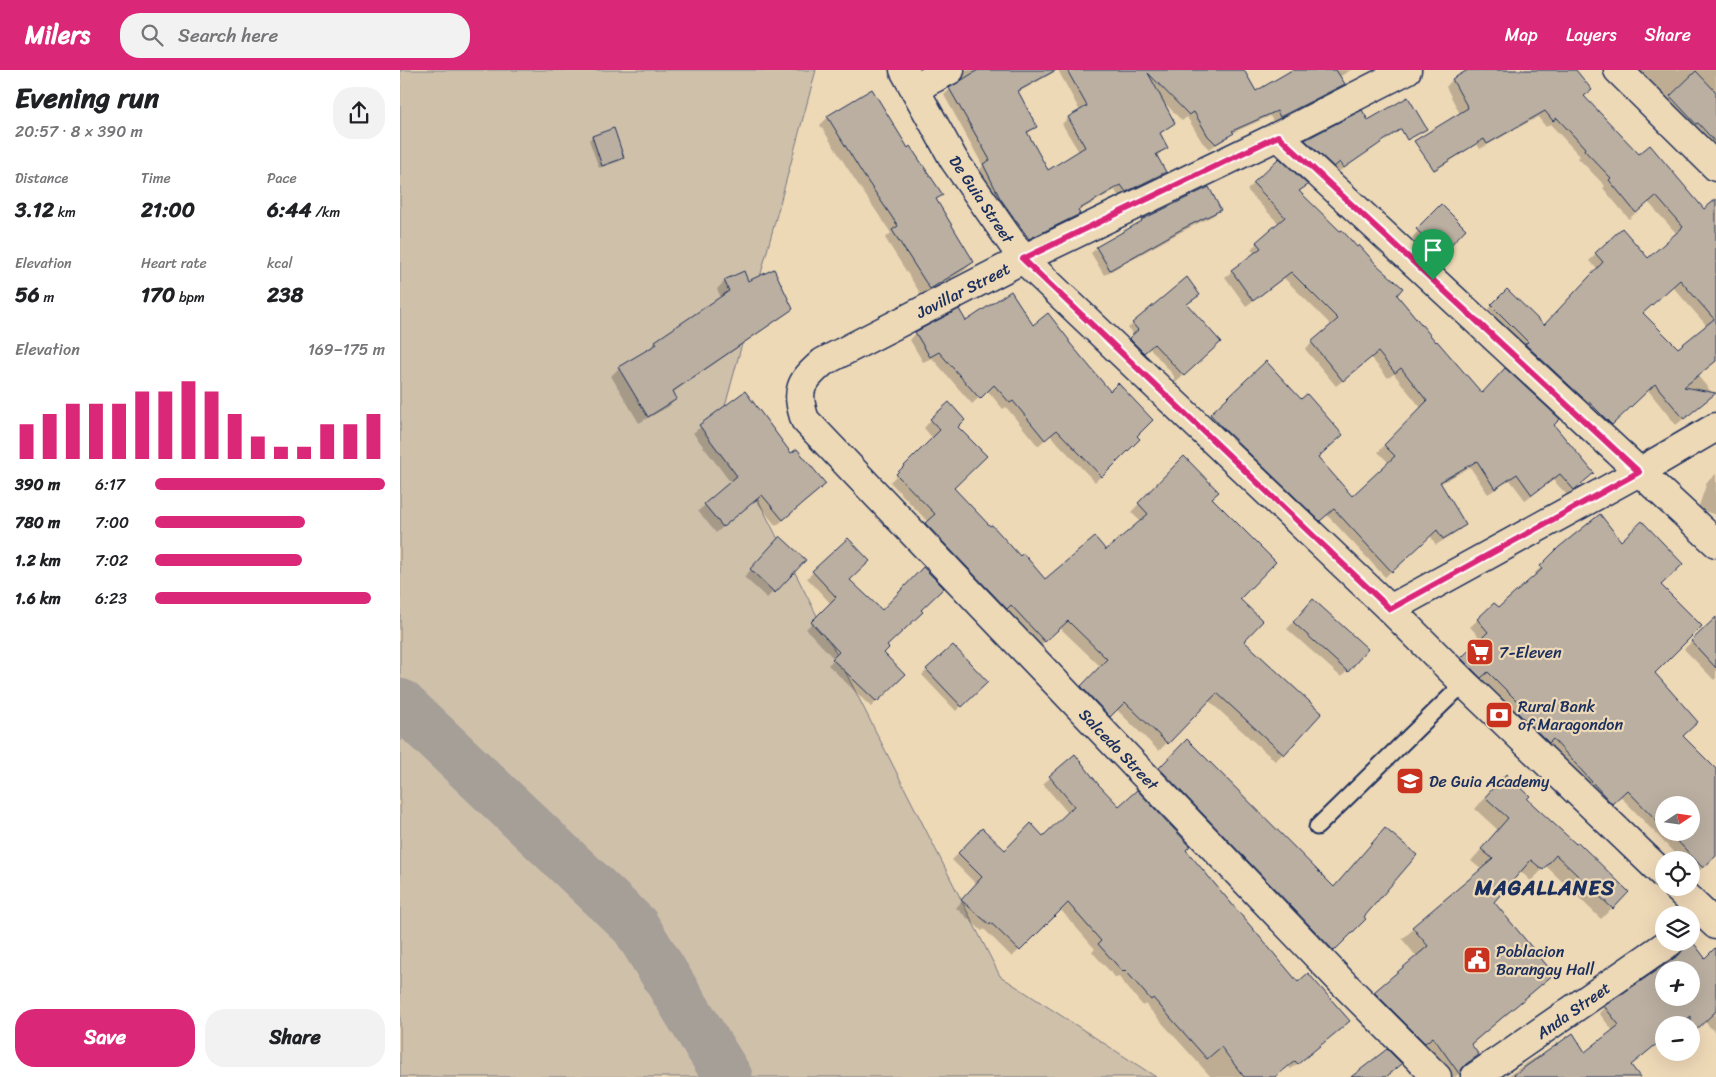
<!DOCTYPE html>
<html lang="en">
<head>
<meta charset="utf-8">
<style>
  :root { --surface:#fff; --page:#f2f2f2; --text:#202124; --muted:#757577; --accent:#db2777 }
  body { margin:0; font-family:Sriracha,sans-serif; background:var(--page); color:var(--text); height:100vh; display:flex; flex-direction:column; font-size:19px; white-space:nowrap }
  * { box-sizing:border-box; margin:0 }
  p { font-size:16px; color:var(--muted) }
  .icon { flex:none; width:28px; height:28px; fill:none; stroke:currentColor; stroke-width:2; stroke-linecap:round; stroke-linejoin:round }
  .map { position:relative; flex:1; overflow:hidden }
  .drawer { display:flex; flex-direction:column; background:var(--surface); width:400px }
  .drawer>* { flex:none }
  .needle { width:32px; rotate:77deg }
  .controls { position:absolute; left:1255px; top:726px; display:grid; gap:10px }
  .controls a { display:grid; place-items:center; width:45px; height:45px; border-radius:50%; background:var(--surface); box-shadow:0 5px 20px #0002; font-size:25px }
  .pin { position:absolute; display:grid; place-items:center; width:42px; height:42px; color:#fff; margin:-51px -21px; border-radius:50% 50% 50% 0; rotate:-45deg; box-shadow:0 0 5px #0007 }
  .pin .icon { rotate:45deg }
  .round { display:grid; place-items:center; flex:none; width:52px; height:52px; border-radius:20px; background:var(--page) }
  .headline { display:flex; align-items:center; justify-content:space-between; height:85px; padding:0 15px }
  h1 { font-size:28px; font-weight:700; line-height:38px }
  .metrics { display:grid; grid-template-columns:repeat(3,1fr); gap:8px; height:85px; padding:5px 15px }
  .metrics div { display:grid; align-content:center }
  .metrics b { font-size:21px; font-weight:700 }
  .metrics small { font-size:14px; font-weight:400 }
  .metrics p { font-size:14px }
  .chart { height:140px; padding:10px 15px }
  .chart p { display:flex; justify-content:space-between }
  .chart svg { width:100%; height:90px; margin-top:5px; stroke:var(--accent); stroke-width:6 }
  .primary-button { display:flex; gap:10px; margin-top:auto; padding:10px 15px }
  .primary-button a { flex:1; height:58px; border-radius:20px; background:var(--accent); color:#fff; font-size:20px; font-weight:700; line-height:58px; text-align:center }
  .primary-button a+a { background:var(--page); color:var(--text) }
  ul { padding:0 15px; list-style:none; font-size:16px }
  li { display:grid; grid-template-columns:80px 60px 1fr; align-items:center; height:38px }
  li i { height:12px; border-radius:6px; background:var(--accent) }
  header { display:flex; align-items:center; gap:30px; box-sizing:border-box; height:70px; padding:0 25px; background:var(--accent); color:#fff }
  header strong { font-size:24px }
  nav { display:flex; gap:28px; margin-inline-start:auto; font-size:18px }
  .search { width:350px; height:45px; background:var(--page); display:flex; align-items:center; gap:12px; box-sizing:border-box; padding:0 18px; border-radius:20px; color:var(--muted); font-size:19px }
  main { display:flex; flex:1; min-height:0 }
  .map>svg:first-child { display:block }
</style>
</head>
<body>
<header>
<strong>Milers</strong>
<div class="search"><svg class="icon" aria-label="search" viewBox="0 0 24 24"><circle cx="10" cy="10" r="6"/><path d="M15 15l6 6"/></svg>Search here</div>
<nav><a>Map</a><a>Layers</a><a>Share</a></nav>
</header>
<main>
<section class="drawer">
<div class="headline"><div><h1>Evening run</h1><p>20:57 · 8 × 390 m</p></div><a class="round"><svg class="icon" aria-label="share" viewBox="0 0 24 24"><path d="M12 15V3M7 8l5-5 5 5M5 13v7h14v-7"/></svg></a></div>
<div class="metrics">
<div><p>Distance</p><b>3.12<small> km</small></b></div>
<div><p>Time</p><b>21:00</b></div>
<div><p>Pace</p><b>6:44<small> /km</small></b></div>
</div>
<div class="metrics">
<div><p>Elevation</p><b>56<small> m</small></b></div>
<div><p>Heart rate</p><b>170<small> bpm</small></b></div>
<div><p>kcal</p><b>238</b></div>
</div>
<div class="chart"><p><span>Elevation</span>169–175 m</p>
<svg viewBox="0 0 160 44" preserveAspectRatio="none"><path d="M5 44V27M15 44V22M25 44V17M35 44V17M45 44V17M55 44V11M65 44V11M75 44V6M85 44V11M95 44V22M105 44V33M115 44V38M125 44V38M135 44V27M145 44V27M155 44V22"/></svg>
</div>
<ul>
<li><b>390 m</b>6:17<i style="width:100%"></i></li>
<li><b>780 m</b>7:00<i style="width:65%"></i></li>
<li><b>1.2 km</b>7:02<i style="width:64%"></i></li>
<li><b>1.6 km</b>6:23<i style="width:94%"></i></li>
</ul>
<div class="primary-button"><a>Save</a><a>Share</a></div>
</section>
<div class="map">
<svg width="1316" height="1007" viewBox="0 0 1316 1007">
  <rect width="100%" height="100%" fill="#eed9b7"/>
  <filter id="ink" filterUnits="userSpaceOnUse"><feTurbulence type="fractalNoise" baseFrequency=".02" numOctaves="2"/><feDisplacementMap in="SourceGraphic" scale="10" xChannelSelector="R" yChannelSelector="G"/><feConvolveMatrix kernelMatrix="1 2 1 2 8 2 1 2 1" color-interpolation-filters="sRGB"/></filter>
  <g filter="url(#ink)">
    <polygon fill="#cfc0aa" stroke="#757884" points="0,0 416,0 320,355 600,906 756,1007 0,1007"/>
    <g fill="#0003" fill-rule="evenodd">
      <path d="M558 0H842L856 23 894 0H951L939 7 944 14 937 20 874 53 870 46 832 63 826 69 809 79 802 72 787 47 782 51 762 30 774 53 759 64 766 78 756 87 765 102 759 108 719 128 715 120 677 142 678 144 672 150 622 174 577 102 583 96 544 25 550 19 558 15 560 7ZM658 0 680 41 668 48 662 54 679 82 647 102 627 64 636 57 617 23Z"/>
      <path d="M1070 0H1175L1191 20 1183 27 1239 86 1304 141 1316 148V290L1298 306 1313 324 1276 355 1247 319 1204 361 1085 243 1107 220 1144 256 1197 199 1189 191 1221 160 1248 190 1277 164 1248 132 1229 149 1203 118 1205 116 1178 88 1180 86 1150 54 1146 57 1138 47 1080 79 1077 74 1034 101 1018 73 1060 44 1046 17 1052 10ZM1272 216 1307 256 1278 280 1242 244Z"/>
      <polygon points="1237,0 1316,0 1316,85"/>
      <polygon points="962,42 981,72 975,77 938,102 934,97 928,101 900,76 906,71"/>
      <polygon points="428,47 507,79 541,124 535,130 573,192 565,200 522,226 485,168 491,163 455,110 420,55"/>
      <polygon points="213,60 223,88 220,91 199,98 189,70 192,67"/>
      <polygon points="879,90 906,115 899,122 995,225 1082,325 1152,356 1186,409 1167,425 1153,410 1125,430 1110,410 1088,424 1070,397 1040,414 1065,455 1058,461 1036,475 1030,465 985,507 927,445 913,456 805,351 811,344 916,388 952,428 989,393 978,382 1021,338 994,304 988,308 971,288 936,316 905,279 932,256 884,208 846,236 825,207 855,184 851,179 879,154 847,120"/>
      <polygon points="819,140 814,145 775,165 704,205 691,183 697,178 737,155 742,151"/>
      <polygon points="1048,143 1064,159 1034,190 1012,168 1018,161"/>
      <polygon points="325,211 348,212 391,239 383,246 272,323 276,329 268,337 239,353 211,306 219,298 248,280 256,272 321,228 317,219"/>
      <polygon points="786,234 815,276 774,314 774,306 749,277 739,287 725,274 734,265 728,258 733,254"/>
      <polygon points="648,245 672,275 670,276 739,369 695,412 650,365 638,376 606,337 603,339 587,320 572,334 532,288 523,292 510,270 516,263 566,253 633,257"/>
      <polygon points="345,322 418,421 376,456 355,430 316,463 298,441 331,413 293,363"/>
      <polygon points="531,350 556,358 553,418 619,488 645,510 706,482 741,452 731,442 784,388 811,429 838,529 842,571 883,684 875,691 808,630 759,681 716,639 702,654 674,625 701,597 659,557 637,579 518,462 528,452 490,412 533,369 524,358"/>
      <polygon points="1316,404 1316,445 1298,439 1307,412"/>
      <polygon points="448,470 449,510 485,576 482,583 503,605 471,637 428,595 434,589 406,559 431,534 407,508"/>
      <path d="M1221 472 1260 515 1254 603 1282 666 1316 701V784L1295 805 1291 800V790H1281L1220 726 1205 740 1080 608 1073 614 1055 596 1082 570 1070 557 1094 535 1098 539 1136 506 1134 504 1160 478ZM1264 735H1291V762H1264Z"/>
      <polygon points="374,475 404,490 367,528 344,507"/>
      <polygon points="907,537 947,601 941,607 887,559"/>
      <polygon points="1316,549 1316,608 1314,610 1284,579"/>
      <polygon points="527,600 586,612 556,641 522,605"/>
      <polygon points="787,671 933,818 985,759 962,847 964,849 921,892 748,710"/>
      <polygon points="675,686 697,715 718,737 784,781 898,914 942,957 891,999 888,996 875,1007 811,1007 745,934 743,936 718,906 716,908 692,882 695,879 660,839 612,887 584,859 582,861 556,838 576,814 552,790 582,759 605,782 643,768 668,743 643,714"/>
      <polygon points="1095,716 1126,729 1212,838 1201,849 1146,796 1131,811 1120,801 1092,832 1141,915 1070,975 1078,985 1060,1001 1056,1007 1043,1007 964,934 1017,887 1002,869 1082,800 1071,791 1098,760 1075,739"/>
      <path d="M1285 877 1316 896V963L1304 951 1291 955H1264L1230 996 1238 1007H1106L1139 985 1140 988 1185 983 1213 961 1199 943 1205 937 1276 889ZM1264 900H1291V928H1264Z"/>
    </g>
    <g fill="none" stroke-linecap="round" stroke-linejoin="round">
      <polyline stroke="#a69f98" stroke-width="49" points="0,633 235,856 328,1007"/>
    </g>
    <g fill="#baafa1" stroke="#1b2f5e" fill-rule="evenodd">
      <polygon points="578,0 656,0 618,21 637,57 627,62 648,100 685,77 668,47 687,36 667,0 844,0 856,21 892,0 936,0 945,14 880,47 877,41 832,61 834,63 816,74 808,66 794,42 789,45 748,3 775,53 760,63 768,78 756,84 766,102 726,122 721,115 678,140 680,144 629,169 600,128 583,94 590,90 549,18"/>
      <path d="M1068 0H1176L1192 20 1184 26 1239 84 1250 75 1304 139 1316 129V291L1284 317 1316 323 1284 349 1255 314 1212 355 1184 327 1183 328 1125 274 1128 272 1091 235 1107 219 1144 255 1203 192 1195 183 1222 158 1248 188 1283 157 1256 126 1236 143 1209 110 1211 108 1184 80 1185 78 1157 48 1153 51 1145 41 1087 74 1084 69 1034 100 1014 71 1068 38 1052 9ZM1280 210 1314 249 1278 278 1243 243Z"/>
      <polygon points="1296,1 1316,22 1316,73 1298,53 1296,54 1270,26"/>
      <polygon points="472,19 508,78 510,76 543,125 536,129 574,192 530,219 492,160 498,156 462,103 427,46"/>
      <polygon points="1008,27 1027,59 1007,70 1001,59 944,98 940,92 934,97 905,70 962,40 968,50"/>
      <polygon points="214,58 224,88 202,96 192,66"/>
      <polygon points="879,88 908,115 899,121 940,161 942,160 957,177 959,175 977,195 1003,218 997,225 1036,272 1037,271 1082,323 1105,298 1160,349 1154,355 1194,403 1174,420 1160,404 1132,425 1117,404 1095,419 1077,391 1040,412 1066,455 1043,469 1037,460 992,502 934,439 920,451 825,360 810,344 866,291 901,329 907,324 943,365 918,387 952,426 995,386 984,375 1027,331 1001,298 995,303 978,282 943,311 911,272 938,249 891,202 853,231 831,200 861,178 856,172 885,147 853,113"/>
      <polygon points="809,117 821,140 782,159 710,200 696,177 742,151 741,150"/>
      <polygon points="1041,134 1066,159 1042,184 1016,159"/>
      <polygon points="374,199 393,239 273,321 277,329 248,347 218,297 257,274 255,271 329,221 324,210 344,201 348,211"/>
      <polygon points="787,207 800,225 787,234 821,272 784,306 754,274 744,283 729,268 738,260 732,253"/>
      <polygon points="611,221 633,255 648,243 669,270 669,272 710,321 718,313 753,350 737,366 740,369 702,407 657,360 645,370 613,331 610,333 594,315 580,329 539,282 530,287 515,262 559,239 566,251"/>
      <polygon points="345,321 391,383 397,379 426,414 383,450 362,425 323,457 304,434 337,406 299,355"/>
      <polygon points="549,332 565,350 558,357 587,386 554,418 590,456 592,455 620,486 623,483 645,509 695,467 706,480 748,444 738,433 784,386 819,422 812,428 876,492 840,529 863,551 844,571 922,643 884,685 817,623 768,674 725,632 710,647 681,616 707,589 668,551 645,572 611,535 607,539 525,453 535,444 496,404 540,360 530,349"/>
      <polygon points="1200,444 1221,471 1242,451 1283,494 1261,515 1302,556 1255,603 1298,652 1283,666 1316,699 1316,786 1303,798 1269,762 1291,762 1291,735 1264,735 1264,758 1227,720 1212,734 1153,669 1149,673 1118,643 1123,637 1088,602 1081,608 1061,588 1088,562 1077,549 1094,533 1099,537 1142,499 1140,496 1159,477"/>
      <polygon points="380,466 406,490 375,523 350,499"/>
      <polygon points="448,468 470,491 450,510 482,540 523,497 544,518 521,540 523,542 487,576 489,578 484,583 505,605 477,632 432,589 439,582 411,552 436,527 412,501"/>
      <polygon points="913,529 968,579 948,602 893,552"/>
      <polygon points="1316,547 1316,598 1291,571"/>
      <polygon points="553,575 588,612 562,637 526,599"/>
      <polygon points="787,669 934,817 985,758 1017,785 964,847 966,849 934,881 759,698"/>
      <polygon points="675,684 698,714 719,736 737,720 790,776 786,780 898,912 908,903 950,951 898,994 895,991 875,1007 844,1007 821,977 807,989 753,928 751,930 725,900 723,902 698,874 701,871 668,833 620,881 591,853 590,855 561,830 582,807 558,783 582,758 605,780 631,753 643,766 674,736 649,706"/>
      <polygon points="1106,704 1130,726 1127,729 1176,774 1178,772 1229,822 1213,839 1156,785 1143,800 1131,790 1094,832 1154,904 1071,974 1079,985 1066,994 1061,1000 1060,1005 1033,967 1025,973 974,922 1028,876 1012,857 1093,789 1081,779 1108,748 1085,727"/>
      <path d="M1292 871 1305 888 1316 877V941L1291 965V946L1280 955H1264V968L1231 995 1240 1007H1111L1173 963 1185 982 1219 955 1204 936 1279 885 1285 876ZM1264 900H1291V928H1264Z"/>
      <polygon points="987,979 1002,994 986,1007 951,1007"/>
    </g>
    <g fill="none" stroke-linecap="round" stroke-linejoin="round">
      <defs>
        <polyline id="service" points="917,757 1064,613"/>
        <g id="minor">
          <path d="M1007 0 878 66 623 189 423 292C400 312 395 320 405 350L941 911 1037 1007"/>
          <polyline points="1218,0 1316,97"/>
          <polyline points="515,18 550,0"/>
          <polyline points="878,66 1316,473"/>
          <polyline points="990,539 1064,613 1264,805"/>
          <polyline points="1277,818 1316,855"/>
          <polyline points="1075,1007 1270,872"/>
        </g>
        <polyline id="secondary" points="504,0 554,90 623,189 990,539 1239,402 1316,357"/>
      </defs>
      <use href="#service" stroke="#1b2f5e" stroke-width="19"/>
      <use href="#minor" stroke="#1b2f5e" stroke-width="31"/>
      <use href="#secondary" stroke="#1b2f5e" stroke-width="31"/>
      <use href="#service" stroke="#eed9b7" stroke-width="15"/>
      <use href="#minor" stroke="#eed9b7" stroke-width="28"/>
      <use href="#secondary" stroke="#eed9b7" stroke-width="28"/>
    </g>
  </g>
  <g fill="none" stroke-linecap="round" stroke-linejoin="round" filter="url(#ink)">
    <defs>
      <polygon id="route" points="878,66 1239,402 990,539 623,189"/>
    </defs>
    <use href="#route" stroke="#fff" stroke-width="10"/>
    <use href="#route" stroke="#db2777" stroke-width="6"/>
  </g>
  <defs>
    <symbol id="supermarket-square" viewBox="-11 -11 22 22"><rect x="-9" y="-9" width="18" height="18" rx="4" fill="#c8321e" stroke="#eed9b7"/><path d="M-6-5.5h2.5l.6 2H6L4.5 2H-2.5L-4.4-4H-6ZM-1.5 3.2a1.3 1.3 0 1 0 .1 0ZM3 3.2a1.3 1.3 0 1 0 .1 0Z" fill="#fff"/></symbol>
    <symbol id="bank-square" viewBox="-11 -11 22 22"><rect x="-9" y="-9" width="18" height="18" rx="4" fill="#c8321e" stroke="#eed9b7"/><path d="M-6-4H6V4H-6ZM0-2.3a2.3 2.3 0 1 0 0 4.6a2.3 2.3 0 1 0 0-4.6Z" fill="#fff"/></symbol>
    <symbol id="school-square" viewBox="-11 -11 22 22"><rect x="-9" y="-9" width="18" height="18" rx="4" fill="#c8321e" stroke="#eed9b7"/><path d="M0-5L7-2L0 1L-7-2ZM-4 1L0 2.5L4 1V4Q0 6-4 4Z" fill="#fff"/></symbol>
    <symbol id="civic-square" viewBox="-11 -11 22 22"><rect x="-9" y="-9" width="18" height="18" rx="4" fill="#c8321e" stroke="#eed9b7"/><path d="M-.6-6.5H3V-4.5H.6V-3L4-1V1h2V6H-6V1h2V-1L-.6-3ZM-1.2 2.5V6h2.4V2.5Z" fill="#fff"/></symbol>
  </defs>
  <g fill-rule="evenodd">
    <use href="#supermarket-square" x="1064" y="566" width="32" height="32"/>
    <use href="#bank-square" x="1083" y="629" width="32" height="32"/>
    <use href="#school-square" x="994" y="695" width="32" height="32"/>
    <use href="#civic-square" x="1061" y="874" width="32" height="32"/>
  </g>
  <g text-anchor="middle" stroke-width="4.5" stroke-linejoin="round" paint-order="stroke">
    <g font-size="16" fill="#1b2f5e" stroke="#eed9b7">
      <text transform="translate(582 129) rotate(56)" y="6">De Guia Street</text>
      <text transform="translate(563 220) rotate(-27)" y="6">Jovillar Street</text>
      <text transform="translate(719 679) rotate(46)" y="6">Salcedo Street</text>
      <text transform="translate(1173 940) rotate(-35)" y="6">Anda Street</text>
    </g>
    <g font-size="16" fill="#1b2f5e" stroke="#eed9b7" text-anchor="start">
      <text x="1099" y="588">7-Eleven</text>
      <text x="1118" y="642">Rural Bank<tspan x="1118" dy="18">of Maragondon</tspan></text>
      <text x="1029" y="717">De Guia Academy</text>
      <text x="1096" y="887">Poblacion<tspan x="1096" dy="18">Barangay Hall</tspan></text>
    </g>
    <g font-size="21" font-weight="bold" letter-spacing="1" fill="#1b2f5e" stroke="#eed9b7">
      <text x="1145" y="825">MAGALLANES</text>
    </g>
  </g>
</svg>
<div class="controls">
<a><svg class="needle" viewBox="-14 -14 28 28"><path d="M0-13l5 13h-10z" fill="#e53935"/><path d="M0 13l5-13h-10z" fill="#757577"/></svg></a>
<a><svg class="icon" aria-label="locate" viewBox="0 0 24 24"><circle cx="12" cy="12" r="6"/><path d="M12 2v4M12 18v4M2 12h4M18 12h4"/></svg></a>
<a><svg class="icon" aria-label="layers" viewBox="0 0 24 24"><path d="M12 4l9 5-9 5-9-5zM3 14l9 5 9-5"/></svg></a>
<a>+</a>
<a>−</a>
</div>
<div class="pin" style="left:1033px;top:210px;background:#1e9e55"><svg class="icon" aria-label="arrive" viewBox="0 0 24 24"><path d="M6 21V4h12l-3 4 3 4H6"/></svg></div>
</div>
</main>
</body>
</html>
